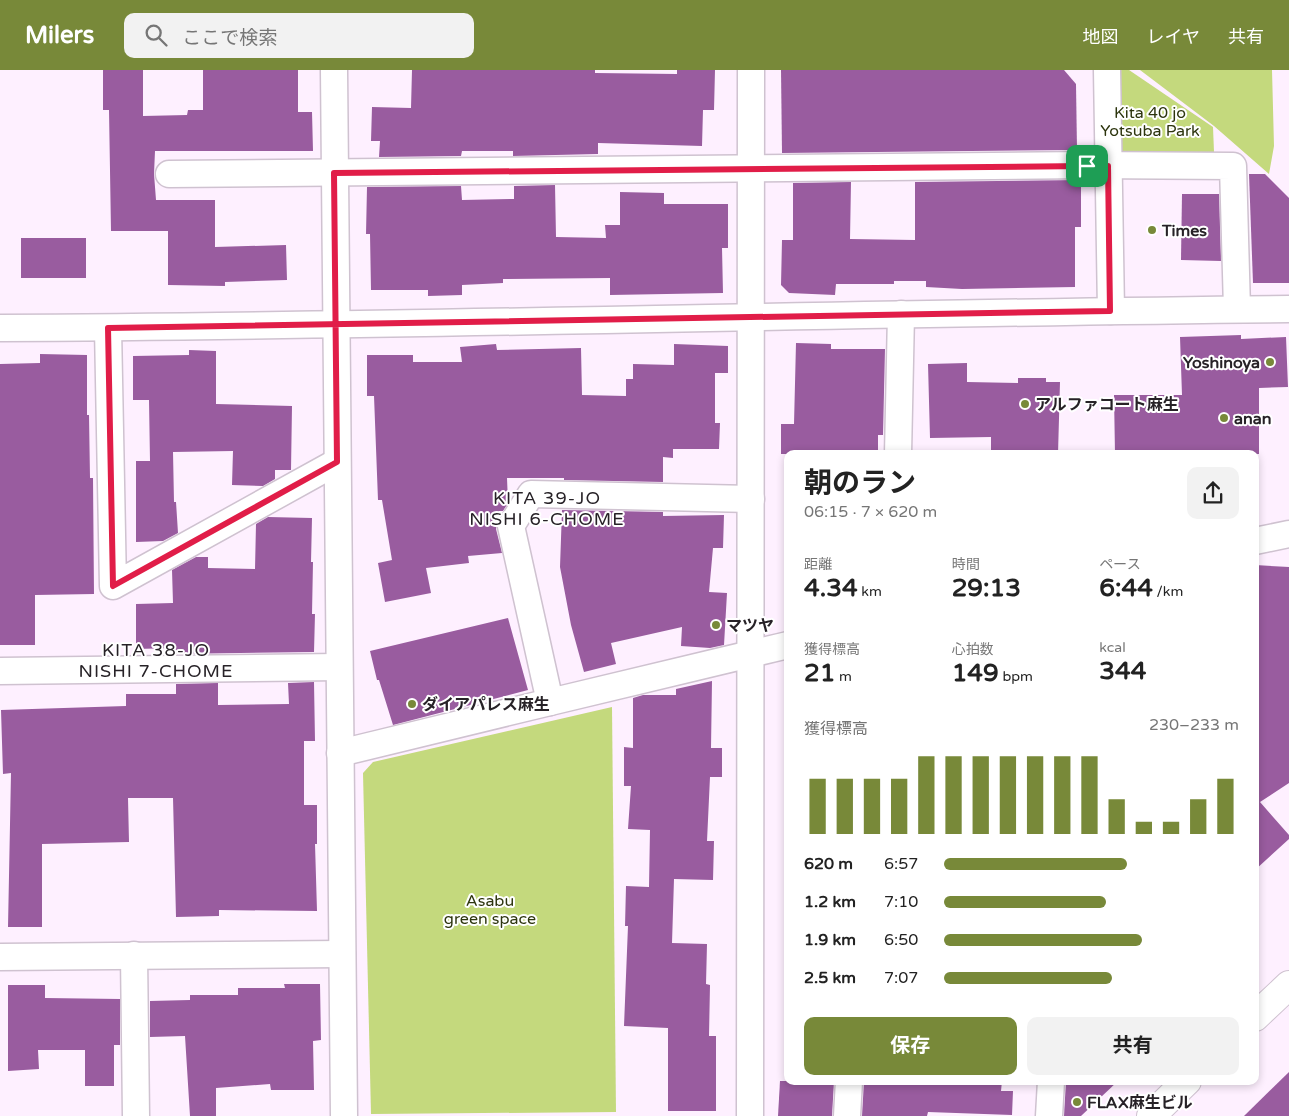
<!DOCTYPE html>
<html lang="ja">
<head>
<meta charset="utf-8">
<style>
  :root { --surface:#fff; --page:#f2f2f2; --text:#222; --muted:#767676; --accent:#788939 }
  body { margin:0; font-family:"Varela Round","Noto Sans JP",sans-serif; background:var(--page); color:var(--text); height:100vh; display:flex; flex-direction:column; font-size:19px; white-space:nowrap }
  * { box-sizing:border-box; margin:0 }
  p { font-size:16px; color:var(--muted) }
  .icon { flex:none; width:28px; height:28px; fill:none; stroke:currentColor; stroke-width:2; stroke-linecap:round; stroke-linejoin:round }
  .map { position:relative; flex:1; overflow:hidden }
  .drawer { position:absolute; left:784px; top:380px; width:475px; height:635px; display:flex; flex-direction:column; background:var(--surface); border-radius:10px; box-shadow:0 2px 8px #0003 }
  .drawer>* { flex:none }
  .pin { position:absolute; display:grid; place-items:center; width:42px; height:42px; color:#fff; margin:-21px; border-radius:10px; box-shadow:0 2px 8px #0006 }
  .round { display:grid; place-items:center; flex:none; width:52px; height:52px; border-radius:10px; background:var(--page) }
  .headline { display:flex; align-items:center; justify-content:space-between; height:85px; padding:0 20px }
  h1 { font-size:28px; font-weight:700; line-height:38px }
  .stats { display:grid; grid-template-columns:repeat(3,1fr); gap:8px; height:85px; padding:5px 20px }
  .stats div { display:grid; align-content:center }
  .stats b { font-size:25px; font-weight:700 }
  .stats small { font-size:14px; font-weight:400 }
  .stats p { font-size:14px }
  .chart { height:140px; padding:10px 20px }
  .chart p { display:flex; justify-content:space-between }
  .chart svg { width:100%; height:90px; margin-top:5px; stroke:var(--accent); stroke-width:6 }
  .cta { display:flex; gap:10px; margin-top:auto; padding:10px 20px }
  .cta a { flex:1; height:58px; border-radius:10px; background:var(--accent); color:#fff; font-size:20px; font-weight:700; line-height:58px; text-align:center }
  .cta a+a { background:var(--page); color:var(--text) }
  ul { padding:0 20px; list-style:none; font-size:16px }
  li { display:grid; grid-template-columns:80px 60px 1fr; align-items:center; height:38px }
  li i { height:12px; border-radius:6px; background:var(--accent) }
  header { display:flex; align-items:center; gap:30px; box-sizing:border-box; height:70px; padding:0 25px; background:var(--accent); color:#fff }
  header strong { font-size:24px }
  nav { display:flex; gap:28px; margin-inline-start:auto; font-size:18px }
  .search { width:350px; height:45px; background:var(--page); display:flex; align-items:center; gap:12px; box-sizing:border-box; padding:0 18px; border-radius:10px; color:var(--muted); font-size:19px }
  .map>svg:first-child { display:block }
</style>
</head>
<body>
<header>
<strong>Milers</strong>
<div class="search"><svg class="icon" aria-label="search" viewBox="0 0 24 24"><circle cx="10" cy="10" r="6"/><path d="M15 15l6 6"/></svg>ここで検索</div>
<nav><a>地図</a><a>レイヤ</a><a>共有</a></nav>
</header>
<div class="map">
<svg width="1289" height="1046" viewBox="0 0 1289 1046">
  <rect width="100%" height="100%" fill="#fef0ff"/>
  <g fill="#c4d97d">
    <polygon points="1118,0 1129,0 1213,57 1214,82 1120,82"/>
    <polygon points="1140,0 1272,0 1274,76 1269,104 1214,56"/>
    <polygon points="612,637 616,1042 371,1044 363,703 373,692"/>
  </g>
  <g fill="#995c9f">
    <polygon points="103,0 143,0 143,46 187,45 188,40 203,40 203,0 298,0 298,42 312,42 313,81 155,81 154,104 156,130 215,130 215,177 286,175 287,210 225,212 225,216 168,215 168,161 111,161 109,40 103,40"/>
    <polygon points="412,0 595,0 595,3 677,4 677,0 715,0 714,40 703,40 702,76 598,73 598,84 513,86 513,81 462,81 461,86 379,87 380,71 371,71 372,37 411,38"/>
    <polygon points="781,0 1064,0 1076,14 1077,80 782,83"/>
    <polygon points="1249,104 1265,104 1289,128 1289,213 1253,213"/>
    <polygon points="1081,110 1081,157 1075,157 1075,217 962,219 926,217 926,211 894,211 894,214 836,214 835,225 789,223 781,215 782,170 793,170 793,113 851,112 850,169 915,170 915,112"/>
    <polygon points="555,115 556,167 606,168 605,155 620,155 620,122 664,123 664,134 728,134 728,178 722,178 723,223 610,225 610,208 503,209 503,213 462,215 462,225 428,226 428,220 371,220 370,164 366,164 367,117 461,116 462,130 514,129 514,116"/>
    <polygon points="1182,124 1219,124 1221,191 1181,190"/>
    <rect x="21" y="168" width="65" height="40"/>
    <polygon points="1241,265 1241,269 1286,267 1288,317 1259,318 1259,384 1115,384 1114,325 1182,325 1180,267"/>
    <polygon points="796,273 831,274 831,279 885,279 883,365 878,365 878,384 781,384 781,354 794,354"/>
    <polygon points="496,274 497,280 581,278 582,325 626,326 626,309 633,309 633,294 674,295 674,274 728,276 728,303 715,303 715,353 720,353 719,379 673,379 673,388 663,387 663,412 564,410 564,408 507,408 508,433 503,441 499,441 496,459 502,483 468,486 469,493 426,498 431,523 385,532 378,493 392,490 382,430 378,430 374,326 367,326 367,285 413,285 413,292 462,292 460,277"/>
    <polygon points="189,280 216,281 216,334 292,336 291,400 275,400 275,409 263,416 232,415 233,381 173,382 174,432 176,432 178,463 163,471 136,472 136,391 150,391 149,330 133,330 133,286 189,285"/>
    <polygon points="40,284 87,285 87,345 89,345 90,408 93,408 94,524 35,525 35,575 0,575 0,294 40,293"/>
    <polygon points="967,293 967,312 1018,313 1018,308 1046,308 1046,312 1060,312 1058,384 991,384 991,367 930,368 928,294"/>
    <polygon points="562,440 663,442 663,446 724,445 723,478 713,478 709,522 727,523 724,575 710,578 681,576 682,557 611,573 616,594 584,602 571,555 560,497"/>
    <polygon points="268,447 312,448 311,492 313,492 312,544 315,544 314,582 175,584 174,578 136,579 136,534 173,533 172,500 196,487 208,487 208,498 255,499 256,454"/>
    <polygon points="1255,495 1289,497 1289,713 1260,732 1289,765 1289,769 1255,800"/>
    <polygon points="508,548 528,620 393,655 379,610 377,610 370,581"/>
    <polygon points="712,611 711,678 722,678 722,707 710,707 707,771 714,771 713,810 674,809 672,873 707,874 706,914 710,915 709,966 716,966 716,1041 668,1041 668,958 624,956 628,856 625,856 626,816 649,817 650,760 628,759 631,716 624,716 624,677 633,678 633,628 643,625 676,625 676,619"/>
    <polygon points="314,612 315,671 304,671 304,735 317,735 317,774 315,774 317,841 219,840 219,846 176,847 173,728 128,728 129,772 42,774 42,857 8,857 11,703 3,704 1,640 126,636 126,624 176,624 176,614 218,613 218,635 289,634 288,613"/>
    <polygon points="284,914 320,914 321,970 313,971 314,1020 271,1020 270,1014 216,1018 216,1046 190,1046 185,966 150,967 150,931 190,930 190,925 238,925 238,918 285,918"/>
    <polygon points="8,915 45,915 45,928 120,929 120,975 114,975 114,1016 85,1016 85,980 38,980 39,999 8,1001"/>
    <polygon points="1289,1002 1289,1046 1244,1046"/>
    <polygon points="780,1011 834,1011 832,1046 778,1046"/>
    <polygon points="864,1011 1002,1011 1001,1021 1013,1021 1012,1045 928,1042 927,1046 862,1046"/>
    <polygon points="1066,1011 1118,1011 1081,1046 1064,1046"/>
  </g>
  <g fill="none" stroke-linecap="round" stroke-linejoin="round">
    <defs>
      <g id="minor">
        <polyline points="334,0 344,1046"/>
        <polyline points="1107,0 1111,241"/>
        <polyline points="169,104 1087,95 1233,96 1237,239"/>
        <path d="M0 258C430 256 859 243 1289 239"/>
        <polyline points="108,258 113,516 337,392"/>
        <polyline points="898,384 901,244"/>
        <polyline points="751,429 531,424 511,456 550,632 788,575"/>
        <polyline points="1255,471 1289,464"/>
        <polyline points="0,601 339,597"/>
        <polyline points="340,683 550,632"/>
        <polyline points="134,885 136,1046"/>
        <polyline points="0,887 342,884"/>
        <polyline points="750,1046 751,0"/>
        <polyline points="847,1046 849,1011"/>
        <polyline points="1049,1046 1051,1011"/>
      </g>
      <g id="tertiary">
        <polyline points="1255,947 1289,915"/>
        <polyline points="1151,1046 1187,1011"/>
      </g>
    </defs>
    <use href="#minor" stroke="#cfc2d0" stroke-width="29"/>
    <use href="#tertiary" stroke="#cfc2d0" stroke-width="30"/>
    <use href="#minor" stroke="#fff" stroke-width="26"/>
    <use href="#tertiary" stroke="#fff" stroke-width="28"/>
  </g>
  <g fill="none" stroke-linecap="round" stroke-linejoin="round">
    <defs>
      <polyline id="route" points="1087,96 334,103 337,392 113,516 108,258 1110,241 1108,96 1087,96"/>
    </defs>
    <use href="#route" stroke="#fff" stroke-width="10"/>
    <use href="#route" stroke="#e11d48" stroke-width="6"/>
  </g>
  <g fill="#788939" stroke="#fff" stroke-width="2">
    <circle cx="1152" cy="160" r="5"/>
    <circle cx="1270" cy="292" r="5"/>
    <circle cx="1025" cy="334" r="5"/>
    <circle cx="1224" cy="348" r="5"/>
    <circle cx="716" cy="555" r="5"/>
    <circle cx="412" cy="634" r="5"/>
    <circle cx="1077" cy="1032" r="5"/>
  </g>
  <g text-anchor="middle" stroke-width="4" stroke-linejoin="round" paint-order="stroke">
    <g font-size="16" fill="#2d350e" stroke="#fff">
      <text x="1150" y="48">Kita 40 jo<tspan x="1150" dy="18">Yotsuba Park</tspan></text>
      <text x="490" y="836">Asabu<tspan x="490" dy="18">green space</tspan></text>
    </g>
    <g font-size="16" font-weight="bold" fill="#272227" stroke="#fff" text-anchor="start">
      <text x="1162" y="166">Times</text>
      <text x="1260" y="298" text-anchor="end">Yoshinoya</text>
      <text x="1035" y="340">アルファコート麻生</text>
      <text x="1234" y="354">anan</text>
      <text x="726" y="561">マツヤ</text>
      <text x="422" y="640">ダイアパレス麻生</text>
      <text x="1087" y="1038">FLAX麻生ビル</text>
    </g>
    <g font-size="18" letter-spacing="1" fill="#272227" stroke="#fff">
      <text x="547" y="434">KITA 39-JO<tspan x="547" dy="21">NISHI 6-CHOME</tspan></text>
      <text x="156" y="586">KITA 38-JO<tspan x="156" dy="21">NISHI 7-CHOME</tspan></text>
    </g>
  </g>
</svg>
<div class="pin" style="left:1087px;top:96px;background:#1e9e55"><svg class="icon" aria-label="arrive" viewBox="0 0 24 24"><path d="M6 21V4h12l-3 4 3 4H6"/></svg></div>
<section class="drawer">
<div class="headline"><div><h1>朝のラン</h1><p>06:15 · 7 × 620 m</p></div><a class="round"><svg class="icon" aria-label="share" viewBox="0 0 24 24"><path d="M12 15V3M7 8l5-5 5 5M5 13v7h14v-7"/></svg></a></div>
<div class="stats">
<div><p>距離</p><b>4.34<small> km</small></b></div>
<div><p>時間</p><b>29:13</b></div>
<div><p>ペース</p><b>6:44<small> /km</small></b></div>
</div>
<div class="stats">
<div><p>獲得標高</p><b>21<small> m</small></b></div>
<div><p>心拍数</p><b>149<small> bpm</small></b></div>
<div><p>kcal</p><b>344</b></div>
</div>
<div class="chart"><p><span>獲得標高</span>230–233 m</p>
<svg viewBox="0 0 160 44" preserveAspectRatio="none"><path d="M5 44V17M15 44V17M25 44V17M35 44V17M45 44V6M55 44V6M65 44V6M75 44V6M85 44V6M95 44V6M105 44V6M115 44V27M125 44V38M135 44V38M145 44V27M155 44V17"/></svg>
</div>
<ul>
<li><b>620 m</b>6:57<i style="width:62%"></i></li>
<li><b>1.2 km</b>7:10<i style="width:55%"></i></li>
<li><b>1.9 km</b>6:50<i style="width:67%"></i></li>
<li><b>2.5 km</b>7:07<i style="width:57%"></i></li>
</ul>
<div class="cta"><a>保存</a><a>共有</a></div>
</section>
</div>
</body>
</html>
